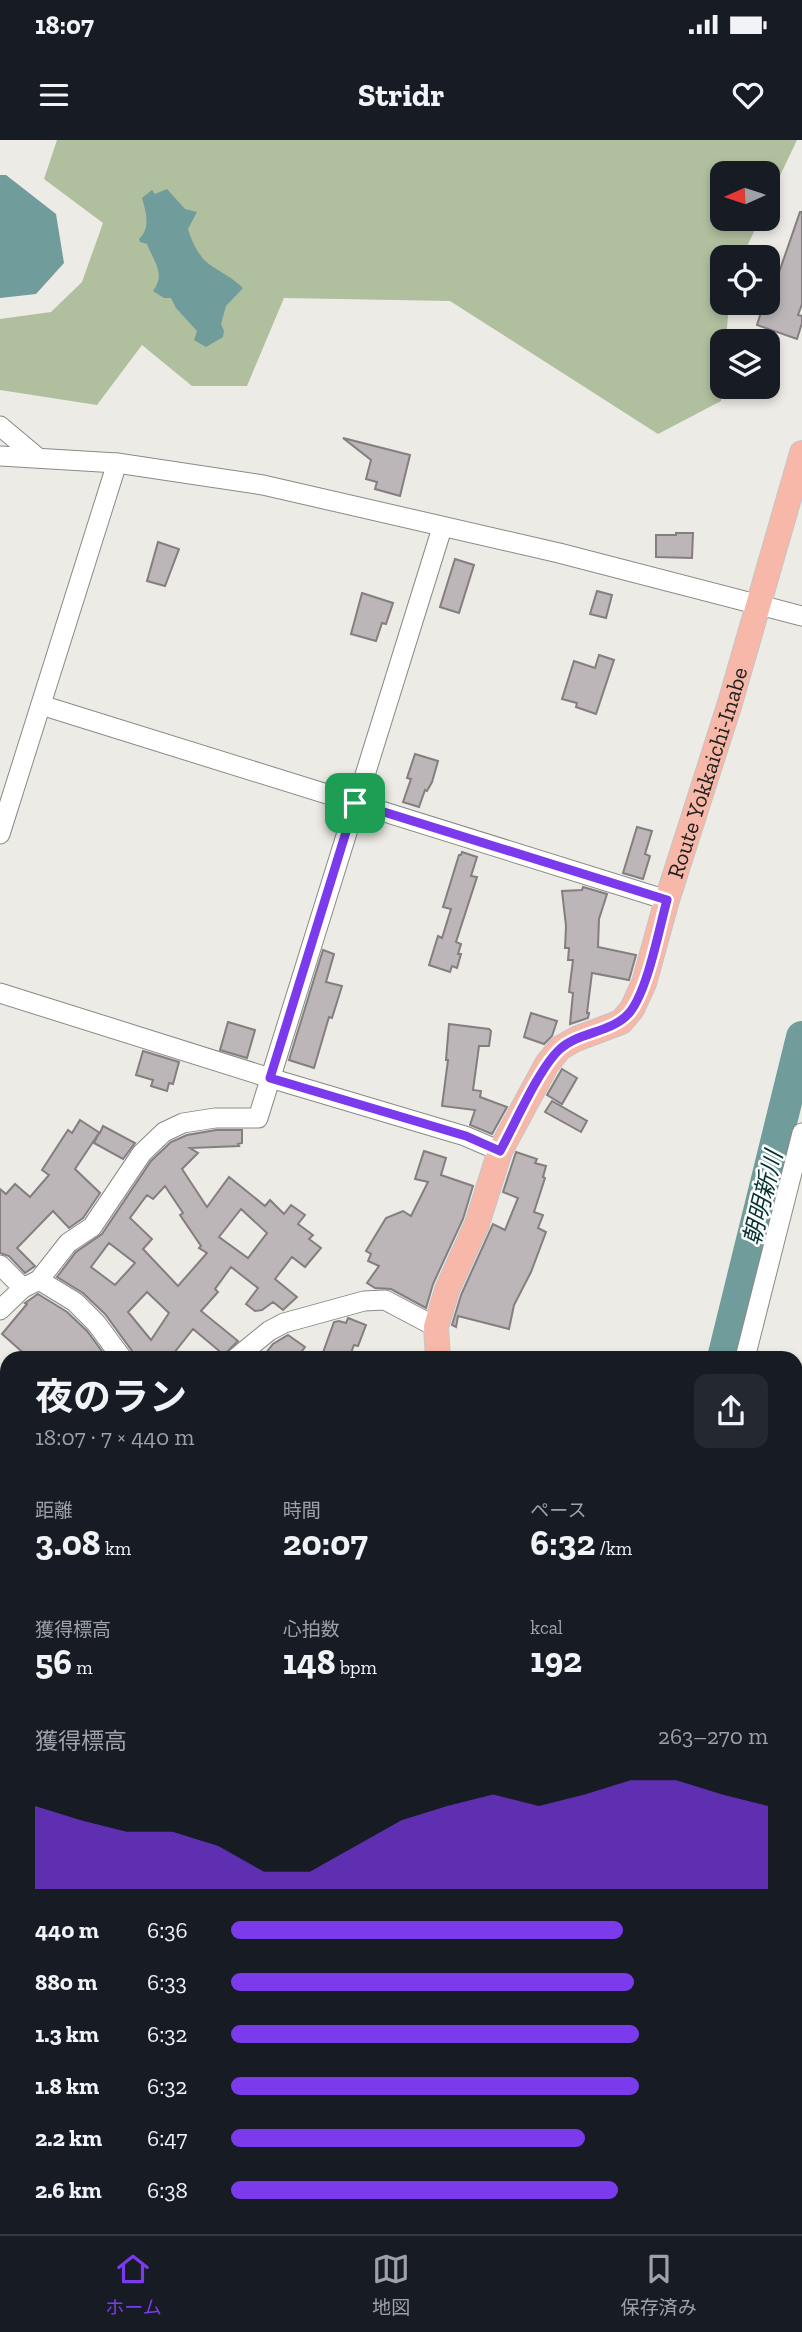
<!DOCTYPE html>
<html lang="ja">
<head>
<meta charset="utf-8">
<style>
  :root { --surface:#171b24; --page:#242831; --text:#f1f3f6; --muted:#9ea1a6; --line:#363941; --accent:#7c3aed }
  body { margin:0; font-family:"Zilla Slab","Noto Sans JP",serif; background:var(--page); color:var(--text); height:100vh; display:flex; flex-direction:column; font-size:26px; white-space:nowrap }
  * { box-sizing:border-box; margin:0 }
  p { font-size:23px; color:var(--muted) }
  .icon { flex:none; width:38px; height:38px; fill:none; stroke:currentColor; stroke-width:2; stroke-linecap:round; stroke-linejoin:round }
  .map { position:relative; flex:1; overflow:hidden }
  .drawer { position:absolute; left:0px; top:1211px; width:803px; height:884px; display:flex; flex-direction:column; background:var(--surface); border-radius:21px 21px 0 0; box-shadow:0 4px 10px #0003 }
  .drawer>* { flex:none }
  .needle { width:46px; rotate:267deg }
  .tools { position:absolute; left:710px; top:21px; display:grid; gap:14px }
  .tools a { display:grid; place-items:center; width:70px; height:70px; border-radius:14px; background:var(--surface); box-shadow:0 4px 10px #0003; font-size:35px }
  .pin { position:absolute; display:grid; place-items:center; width:60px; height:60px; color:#fff; margin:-30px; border-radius:14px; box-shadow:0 4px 10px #0006 }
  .round { display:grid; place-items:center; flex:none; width:74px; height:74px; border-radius:14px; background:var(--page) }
  .overview { display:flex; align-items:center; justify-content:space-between; height:119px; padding:0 35px }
  h1 { font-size:38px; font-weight:700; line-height:52px }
  .figures { display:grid; grid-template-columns:repeat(3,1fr); gap:10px; height:119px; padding:7px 35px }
  .figures div { display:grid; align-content:center }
  .figures b { font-size:35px; font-weight:700 }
  .figures small { font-size:19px; font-weight:400 }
  .figures p { font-size:19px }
  .chart { height:196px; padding:14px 35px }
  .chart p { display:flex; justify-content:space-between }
  .chart svg { width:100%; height:126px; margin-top:7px; fill:var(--accent); opacity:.7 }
  ul { padding:0 35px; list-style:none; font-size:23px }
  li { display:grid; grid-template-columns:112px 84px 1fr; align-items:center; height:52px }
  li i { height:18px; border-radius:9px; background:var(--accent) }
  .status { display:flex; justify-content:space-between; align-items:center; height:49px; padding:0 35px; background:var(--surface); direction:ltr }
  .status svg { height:19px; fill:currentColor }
  header { display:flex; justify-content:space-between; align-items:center; height:91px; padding:0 35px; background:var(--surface); font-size:32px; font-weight:700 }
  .tab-bar { display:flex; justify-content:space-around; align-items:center; height:98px; border-top:2px solid var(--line); background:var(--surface); font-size:19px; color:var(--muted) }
  .tab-bar a { display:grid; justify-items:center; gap:4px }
  .tab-bar .current { color:var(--accent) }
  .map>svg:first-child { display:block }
</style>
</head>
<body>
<div class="status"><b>18:07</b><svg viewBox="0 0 49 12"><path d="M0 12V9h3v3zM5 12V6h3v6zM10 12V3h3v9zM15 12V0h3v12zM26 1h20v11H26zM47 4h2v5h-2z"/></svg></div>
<header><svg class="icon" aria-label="menu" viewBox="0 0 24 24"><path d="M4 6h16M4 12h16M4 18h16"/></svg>Stridr<svg class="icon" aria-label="heart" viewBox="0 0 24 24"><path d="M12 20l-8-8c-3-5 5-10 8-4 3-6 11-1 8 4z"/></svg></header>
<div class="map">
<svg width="802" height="2094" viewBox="0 0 802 2094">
  <rect width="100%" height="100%" fill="#ecebe5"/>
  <polygon fill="#b0bf9e" points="57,0 797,0 768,61 768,33 723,33 723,79 760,79 742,117 723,117 723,163 729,163 726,201 723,201 721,261 658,294 450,161 284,158 247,246 192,246 142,205 97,265 0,250 0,179 51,172 82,142 103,83 44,39"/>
  <g fill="#709c9b">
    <polygon points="0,35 6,35 56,74 64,123 36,154 0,158"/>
    <path d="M167 49 185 69 197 72 188 89C191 100 199 117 209 124 220 132 233 138 243 148L226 166 221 184 224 191 223 197 206 207 194 200 197 191 176 168 171 158H164L153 151C166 134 154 122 147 104L140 102 139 99C151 88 146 72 142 58L152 50 155 54Z"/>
  </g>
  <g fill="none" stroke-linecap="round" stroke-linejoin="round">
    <g stroke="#709c9b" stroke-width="32">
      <polyline points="723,1218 802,897"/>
      <polyline points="509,2094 510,2088"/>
    </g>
  </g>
  <g fill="#bcb6b8" stroke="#847e80" stroke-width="2" fill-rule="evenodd">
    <polygon points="800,72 802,72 802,164 798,175 802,176 802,183 797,199 757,185 764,163 768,163 768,141 775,144"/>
    <polygon points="343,298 410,315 400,356 375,349 377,342 366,339 371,320"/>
    <polygon points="676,393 693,393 692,418 656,417 656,395 676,395"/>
    <polygon points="158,402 179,409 165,446 147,441"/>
    <polygon points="455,419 474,425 459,473 440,467"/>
    <polygon points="597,451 612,455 606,478 590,474"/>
    <polygon points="362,453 393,463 386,484 382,483 376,501 351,494"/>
    <polygon points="599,515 614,520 596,574 576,567 577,563 562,559 574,521 595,528"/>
    <polygon points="415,614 438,621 432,642 427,651 425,650 419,667 403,662 411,639 407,638"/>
    <polygon points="637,687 652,691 645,714 650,716 643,739 623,733"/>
    <polygon points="462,712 477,717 471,736 477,737 456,802 461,804 458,814 461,814 457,828 452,826 450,832 429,825 438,796 442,798 451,769 443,767 459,715 461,715"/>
    <polygon points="583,747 607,754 599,779 598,807 636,815 629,840 592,833 587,873 589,873 588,878 570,884 573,853 569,852 573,820 568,820 569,808 565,808 566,786 562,751 582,750"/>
    <polygon points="323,810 334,814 326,842 342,846 332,878 329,877 314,928 289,920"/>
    <polygon points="531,873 557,881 552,896 544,904 524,897"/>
    <polygon points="228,882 255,890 247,918 220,910"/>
    <polygon points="449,884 489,889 491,891 489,906 479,906 473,950 481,951 480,957 507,967 492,994 470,985 475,970 442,966 448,920 446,920"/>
    <polygon points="143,911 179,922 173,944 169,943 167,951 151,946 153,940 136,935"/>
    <polygon points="562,929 577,938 562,964 547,955"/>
    <polygon points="552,961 587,981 581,992 545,972"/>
    <polygon points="80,980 100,993 103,986 135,1003 123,1019 94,1003 99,993 75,1029 100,1053 83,1078 69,1088 53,1071 17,1108 35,1126 25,1133 9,1116 0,1113 0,1049 6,1054 15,1044 30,1057 49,1035 42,1030 68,990 72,993"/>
    <path d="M216 990H242V1003L238 1004 239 1006 190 1008 198 1013 182 1029 207 1067 229 1037 265 1066 270 1060 284 1074 291 1065 305 1075 298 1084 313 1095 309 1099 321 1108 305 1127 292 1117 275 1139 297 1157 283 1170 273 1162 262 1170 255 1171 246 1164 258 1148 231 1127 215 1149 218 1152 201 1171 238 1201 224 1215 193 1189 170 1218H134L132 1211 105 1174 83 1153 57 1137 76 1112 102 1094 151 1021 171 1002 187 995ZM165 1046 183 1073 180 1075 201 1106 199 1108 207 1113 178 1146 143 1109 152 1099 130 1078 147 1055 153 1059ZM241 1069 267 1093 248 1118 219 1097ZM109 1103 135 1123 115 1145 91 1127ZM147 1152 169 1173 151 1200 128 1172Z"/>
    <polygon points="424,1011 446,1018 441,1035 473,1046 463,1079 433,1144 426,1168 391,1149 375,1148 367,1143 379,1126 368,1121 371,1114 366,1111 386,1078 403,1071 411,1076 428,1042 415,1039"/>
    <polygon points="516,1012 537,1019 535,1023 546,1026 543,1037 545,1038 534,1072 543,1075 538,1088 546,1092 531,1132 514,1165 509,1189 458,1176 456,1187 452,1185 461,1155 493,1084 505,1090 518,1058 503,1052"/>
    <polygon points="38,1154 67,1172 87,1191 107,1218 29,1218 2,1194 27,1164 25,1163"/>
    <polygon points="348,1178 366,1185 358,1206 354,1205 349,1218 321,1218 334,1182 339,1181 346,1183"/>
    <polygon points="288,1195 305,1207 297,1218 262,1218 273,1204"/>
  </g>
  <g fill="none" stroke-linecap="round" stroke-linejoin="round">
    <defs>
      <g id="minor">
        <polyline points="0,286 37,317"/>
        <polyline points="0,316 117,323 263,345 559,413 802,476"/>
        <polyline points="41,565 667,760"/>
        <polyline points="0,694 117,323"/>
        <polyline points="0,853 270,938 465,996 500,1011"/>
        <polyline points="0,1125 23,1148"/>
        <polyline points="39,1140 75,1162 96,1183 122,1218"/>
        <polyline points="0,1170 23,1148 39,1140 68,1103 92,1087 142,1013 164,992 183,983 215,978 258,978 442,388"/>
        <polyline points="236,1218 269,1191 284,1183 364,1161 385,1160 436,1187"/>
        <polyline points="745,1218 802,993"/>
        <polyline points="796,1346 802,1347"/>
        <polyline points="0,1392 7,1387"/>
        <polyline points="0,1498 7,1504"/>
        <polyline points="0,1765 7,1767"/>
        <polyline points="0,2051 7,2053"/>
        <polyline points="531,2094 533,2088"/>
      </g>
      <g id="major">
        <path id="s1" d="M438 1218 436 1187 447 1150 477 1084 500 1011 547 924 560 908 576 899 621 882 632 869 644 843 667 760 730 563 802 313"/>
        <polyline points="141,2094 141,2088"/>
      </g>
    </defs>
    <use href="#minor" stroke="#8a8a85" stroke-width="21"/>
    <use href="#major" stroke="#c5c5c5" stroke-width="26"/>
    <use href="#minor" stroke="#fff" stroke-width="19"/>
    <use href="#major" stroke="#f7b8a9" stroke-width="24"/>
  </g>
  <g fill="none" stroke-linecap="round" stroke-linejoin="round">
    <defs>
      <path id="route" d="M355 663 667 760C659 789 648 849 630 872 613 893 580 891 560 909 539 928 515 984 500 1011L466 996 270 938Z"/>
    </defs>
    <use href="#route" stroke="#fff" stroke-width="14"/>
    <use href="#route" stroke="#7c3aed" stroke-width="9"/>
  </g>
  <g text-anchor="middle" stroke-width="5" stroke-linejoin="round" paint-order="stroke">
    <g font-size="23" fill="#21211f" stroke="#fff">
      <text dy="8" stroke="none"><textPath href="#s1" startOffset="670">Route Yokkaichi-Inabe</textPath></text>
    </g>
    <g font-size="24" font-style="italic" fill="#063334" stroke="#fff">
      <text transform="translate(763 1058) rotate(-76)" y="8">朝明新川</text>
    </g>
  </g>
</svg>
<div class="tools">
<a><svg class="needle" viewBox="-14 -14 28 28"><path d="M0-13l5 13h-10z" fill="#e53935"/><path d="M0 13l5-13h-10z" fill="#9ea1a6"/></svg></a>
<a><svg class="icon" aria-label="locate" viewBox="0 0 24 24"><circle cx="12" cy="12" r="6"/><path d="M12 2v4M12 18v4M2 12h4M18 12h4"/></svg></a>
<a><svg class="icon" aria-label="layers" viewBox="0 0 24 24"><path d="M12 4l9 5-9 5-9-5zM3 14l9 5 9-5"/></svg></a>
</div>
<div class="pin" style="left:355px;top:663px;background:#1e9e55"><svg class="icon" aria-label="arrive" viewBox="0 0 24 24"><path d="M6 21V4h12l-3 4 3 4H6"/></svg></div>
<section class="drawer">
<div class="overview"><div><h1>夜のラン</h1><p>18:07 · 7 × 440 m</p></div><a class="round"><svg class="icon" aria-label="share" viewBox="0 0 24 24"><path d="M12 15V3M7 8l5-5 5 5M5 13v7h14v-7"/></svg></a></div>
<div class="figures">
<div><p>距離</p><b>3.08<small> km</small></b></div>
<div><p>時間</p><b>20:07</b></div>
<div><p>ペース</p><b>6:32<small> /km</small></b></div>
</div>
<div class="figures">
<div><p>獲得標高</p><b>56<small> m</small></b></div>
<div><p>心拍数</p><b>148<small> bpm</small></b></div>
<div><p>kcal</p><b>192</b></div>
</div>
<div class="chart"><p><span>獲得標高</span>263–270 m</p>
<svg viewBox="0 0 160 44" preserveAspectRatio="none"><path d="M0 44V15L10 20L20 24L30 24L40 29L50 38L60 38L70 29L80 20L90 15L100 11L110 15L120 11L130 6L140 6L150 11L160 15V44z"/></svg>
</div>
<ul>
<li><b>440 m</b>6:36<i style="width:73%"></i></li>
<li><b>880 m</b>6:33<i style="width:75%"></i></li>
<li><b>1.3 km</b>6:32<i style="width:76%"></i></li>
<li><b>1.8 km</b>6:32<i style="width:76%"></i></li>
<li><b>2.2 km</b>6:47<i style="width:66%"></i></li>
<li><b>2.6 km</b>6:38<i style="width:72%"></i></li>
</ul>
</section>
</div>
<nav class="tab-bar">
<a class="current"><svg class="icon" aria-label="home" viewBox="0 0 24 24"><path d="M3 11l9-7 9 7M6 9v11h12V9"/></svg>ホーム</a>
<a><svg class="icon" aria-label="map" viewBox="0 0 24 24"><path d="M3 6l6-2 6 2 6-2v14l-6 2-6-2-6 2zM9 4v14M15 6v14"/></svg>地図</a>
<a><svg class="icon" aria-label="saved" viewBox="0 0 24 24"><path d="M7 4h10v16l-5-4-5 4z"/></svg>保存済み</a>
</nav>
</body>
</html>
